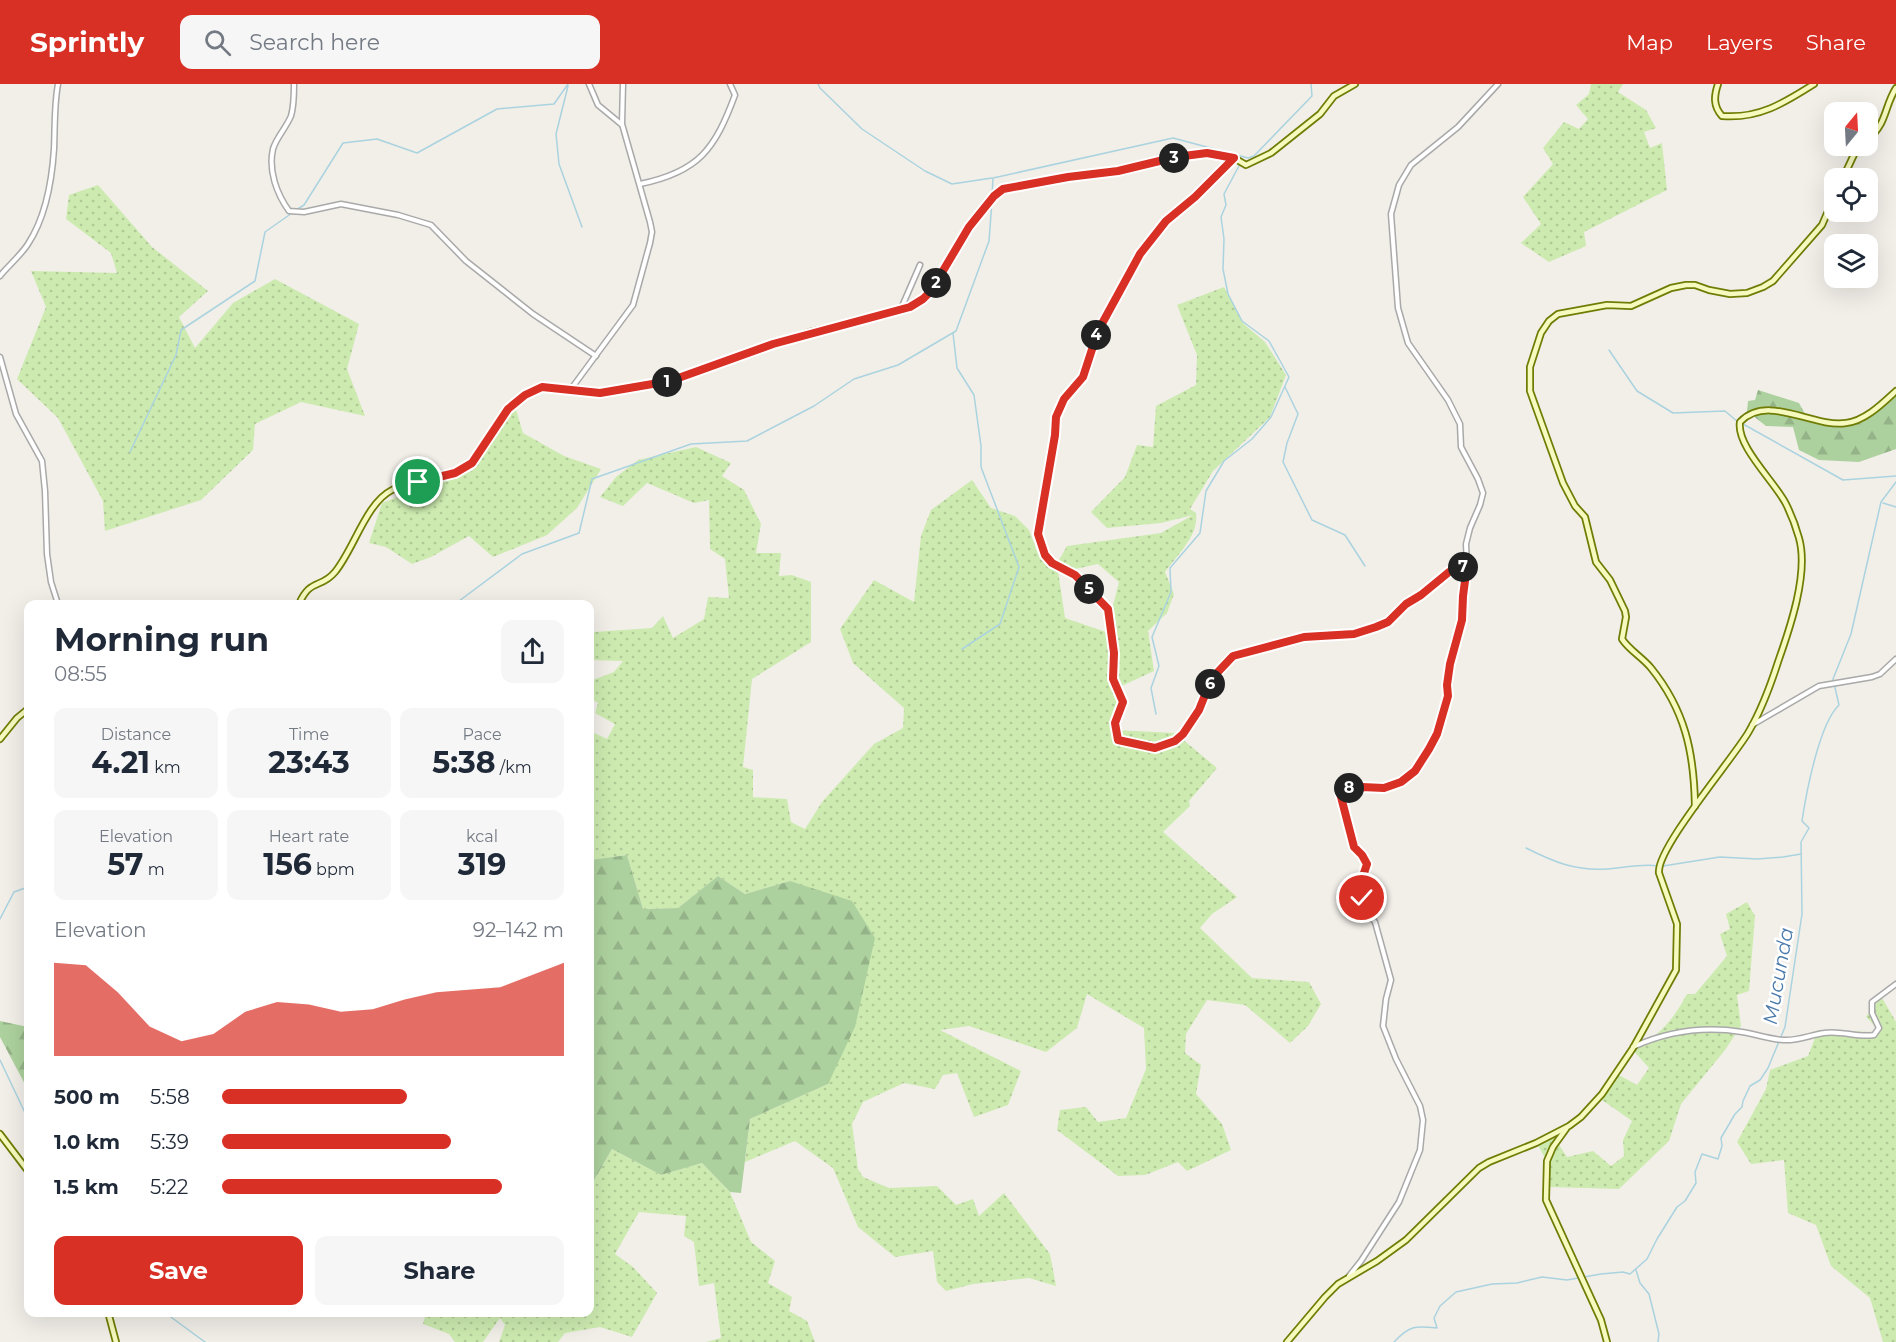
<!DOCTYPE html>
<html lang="en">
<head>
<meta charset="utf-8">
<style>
  :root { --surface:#fff; --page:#f6f6f7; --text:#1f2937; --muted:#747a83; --accent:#d93025 }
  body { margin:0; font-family:Montserrat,sans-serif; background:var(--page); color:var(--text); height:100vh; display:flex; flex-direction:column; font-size:22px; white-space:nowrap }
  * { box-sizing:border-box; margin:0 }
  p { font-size:20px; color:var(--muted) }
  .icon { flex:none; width:33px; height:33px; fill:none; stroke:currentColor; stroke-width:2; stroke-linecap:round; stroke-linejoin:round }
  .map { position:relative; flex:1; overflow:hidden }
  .panel { position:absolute; left:24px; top:516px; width:570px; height:717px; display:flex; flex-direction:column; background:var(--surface); border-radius:12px; box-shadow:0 6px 24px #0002 }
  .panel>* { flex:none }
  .needle { width:39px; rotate:18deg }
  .fabs { position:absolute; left:1824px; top:18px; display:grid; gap:12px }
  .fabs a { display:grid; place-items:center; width:54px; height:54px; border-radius:12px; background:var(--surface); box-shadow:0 6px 24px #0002; font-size:30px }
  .pin { position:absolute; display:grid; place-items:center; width:51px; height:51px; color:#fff; margin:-26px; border:3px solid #fff; border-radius:50%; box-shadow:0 2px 6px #0007 }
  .km { position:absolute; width:30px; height:30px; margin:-15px; border-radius:50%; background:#222; color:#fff; font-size:16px; line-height:30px; text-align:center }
  .round { display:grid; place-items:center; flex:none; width:63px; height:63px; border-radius:12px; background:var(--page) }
  .summary { display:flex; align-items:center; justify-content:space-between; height:102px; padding:0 30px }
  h1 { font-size:33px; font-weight:700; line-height:45px }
  .metrics { display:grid; grid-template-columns:repeat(3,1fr); gap:9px; height:102px; padding:6px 30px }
  .metrics div { display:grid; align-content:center; border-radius:12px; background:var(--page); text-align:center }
  .metrics b { font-size:30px; font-weight:700 }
  .metrics small { font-size:16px; font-weight:400 }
  .metrics p { font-size:16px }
  .chart { height:168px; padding:12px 30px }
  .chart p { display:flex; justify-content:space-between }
  .chart svg { width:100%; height:108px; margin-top:6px; fill:var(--accent); opacity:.7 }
  .button { display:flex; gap:12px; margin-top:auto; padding:12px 30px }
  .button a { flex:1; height:69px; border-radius:12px; background:var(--accent); color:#fff; font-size:24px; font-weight:700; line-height:69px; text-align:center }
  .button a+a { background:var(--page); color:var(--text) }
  ul { padding:0 30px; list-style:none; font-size:20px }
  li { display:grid; grid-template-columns:96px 72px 1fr; align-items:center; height:45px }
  li i { height:15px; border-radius:8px; background:var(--accent) }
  header { display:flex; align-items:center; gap:36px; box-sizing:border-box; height:84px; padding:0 30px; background:var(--accent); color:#fff }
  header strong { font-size:28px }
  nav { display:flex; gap:33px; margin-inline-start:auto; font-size:21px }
  .search { width:420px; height:54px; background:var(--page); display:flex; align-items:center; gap:15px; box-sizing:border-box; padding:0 21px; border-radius:12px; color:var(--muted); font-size:22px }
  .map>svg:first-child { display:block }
</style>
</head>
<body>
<header>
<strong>Sprintly</strong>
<div class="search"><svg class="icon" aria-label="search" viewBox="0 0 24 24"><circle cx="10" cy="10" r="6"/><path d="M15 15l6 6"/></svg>Search here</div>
<nav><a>Map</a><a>Layers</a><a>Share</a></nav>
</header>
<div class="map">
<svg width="1896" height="1258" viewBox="0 0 1896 1258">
  <defs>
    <pattern id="grass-dots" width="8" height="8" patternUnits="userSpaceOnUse" patternTransform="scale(1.5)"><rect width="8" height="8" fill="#cdebb0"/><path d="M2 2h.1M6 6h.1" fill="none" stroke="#b0c997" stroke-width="1.8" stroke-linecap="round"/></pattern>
    <pattern id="forest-firs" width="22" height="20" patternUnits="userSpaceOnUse" patternTransform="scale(1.5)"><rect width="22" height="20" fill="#add19e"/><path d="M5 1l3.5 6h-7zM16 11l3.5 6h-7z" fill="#95b388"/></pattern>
  </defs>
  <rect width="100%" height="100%" fill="#f2efe9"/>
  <g fill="url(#grass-dots)">
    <polygon points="1591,0 1623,0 1618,8 1646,26 1656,44 1644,48 1650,64 1662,59 1667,106 1584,148 1586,162 1549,178 1521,159 1541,140 1523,113 1553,80 1543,64 1564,38 1579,45 1588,35 1576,21 1589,10"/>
    <polygon points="98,101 152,163 208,207 179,233 195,264 233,219 275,195 359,240 347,285 365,332 301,318 255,340 253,366 201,416 105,447 103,417 58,334 17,295 46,223 31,187 117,189 111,169 66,135 69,111"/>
    <path d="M1224 203 1244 240 1265 258 1286 291 1270 333 1213 387 1190 425 1196 429C1199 452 1177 471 1165 488L1174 510 1167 529 1148 547 1154 587 1113 606 1119 620 1114 646 1175 649 1217 684 1189 717 1190 722 1163 748 1237 813 1212 830 1200 844 1252 894 1309 898 1321 920 1308 942 1290 959 1245 921 1207 916 1186 950 1185 969 1201 981 1196 1010 1222 1040 1231 1066 1187 1087 1178 1078 1145 1091 1118 1092 1057 1046 1060 1026 1086 1023 1098 1038 1126 1034 1146 985 1144 944 1087 910 1077 944 1046 968 969 942 940 946 1021 987 1008 1021 974 1033 957 989 943 991 935 1005 904 999 863 1018 852 1040 858 1085 863 1093 889 1104 937 1102 956 1121 973 1115 979 1132 1004 1109 1050 1170 1056 1202 1029 1194 973 1200 946 1207 937 1198 933 1167 895 1173 858 1143 833 1084 795 1057 745 1078 750 1035 828 1000 790 797 745 810 718 792 678 824 643 825 627 771 590 776V647L607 655 615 640 595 629 598 619 590 614V597L614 588 623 577 590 576V553L594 548 652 544 663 532 673 554 704 535 708 513 729 514 725 475 710 465 709 416 694 419 647 399 623 422 600 413 616 393 638 376 696 363 731 379 722 392 744 406 761 440 756 469H781L779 492 792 491 811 498V558L752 595 743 683 753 686V713L787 715 791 738 805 745 822 718 874 660 903 644 904 624 853 579 840 545 874 496 914 518 921 452 931 426 972 396 991 424 1015 432 1029 446 1039 472 1058 487 1065 534 1106 548 1119 498 1098 480 1075 485 1059 476 1067 462 1161 449 1193 431 1161 439 1107 444 1091 428 1125 393 1137 361 1153 363 1156 322 1196 301 1197 271 1177 221Z"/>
    <polygon points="515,322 523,349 564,372 601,385 577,424 547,451 493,473 469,452 431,473 412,480 386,463 369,459 382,419 431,400 472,387"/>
    <path d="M1747 818 1755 832 1749 907 1737 911 1741 942 1725 966 1681 1020 1669 1057 1619 1105 1549 1103 1547 1078 1538 1061 1554 1053 1567 1073 1593 1067 1611 1082 1624 1072 1623 1056 1632 1037 1602 1016 1617 990 1637 1001 1649 984 1632 965C1659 953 1673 936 1687 910H1695L1727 872 1720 850 1730 845 1726 830Z"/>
    <polygon points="1881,912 1896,938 1896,1258 1883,1258 1870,1214 1831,1182 1816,1141 1788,1129 1784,1076 1751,1080 1737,1058 1766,1005 1770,986 1808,972 1818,946 1873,948 1876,943 1866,933"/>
    <polygon points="612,1065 661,1091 702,1079 730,1108 751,1158 775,1177 768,1199 792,1213 789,1227 807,1237 815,1258 706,1258 721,1254 714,1199 699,1202 694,1158 684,1152 686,1132 639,1128 615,1170 633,1183 657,1209 632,1253 600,1243 565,1249 558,1258 499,1258 505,1241 500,1234 483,1258 455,1258 449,1250 423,1240 426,1229 590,1228 590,1103"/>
  </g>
  <g fill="url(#forest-firs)">
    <path d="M1758 306 1799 319 1809 337C1821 339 1836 341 1848 339 1862 337 1885 316 1896 306V365L1859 378 1819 376 1799 366 1793 343 1766 342 1747 327 1748 317 1755 316Z"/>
    <polygon points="627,771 643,825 678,824 718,792 745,810 790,797 852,817 875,854 855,943 828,1000 750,1035 741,1109 730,1108 702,1079 661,1091 612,1065 590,1103 590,776"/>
    <polygon points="0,937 28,943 28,1006 0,953"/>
  </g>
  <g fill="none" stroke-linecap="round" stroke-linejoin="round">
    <g stroke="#aad3df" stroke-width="1.5">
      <polyline points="818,0 820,4 862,45 925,87 952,100 992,94"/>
      <polyline points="568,2 556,50 559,80 582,143"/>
      <polyline points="992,112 993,94 1173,54 1248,74 1254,72 1312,12 1311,0"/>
      <polyline points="296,126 304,121 343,59 377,55 417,69 497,25 554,20 568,0"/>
      <polyline points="953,249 957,284 974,311 981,362 981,383 1019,483 1000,540 962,565"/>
      <polyline points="1609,266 1637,307 1673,329 1725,327 1738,338"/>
      <polyline points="1285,303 1298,330 1287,359 1283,378 1312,436 1345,451 1365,482"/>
      <polyline points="1743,340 1843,396 1896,392"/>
      <polyline points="130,368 176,271 181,246 255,197 265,148 292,129"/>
      <polyline points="1883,419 1896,423"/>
      <polyline points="455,520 522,470 579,449 592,395 691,360 747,357 814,322 854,295 898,281 956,247 989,157 992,117"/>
      <polyline points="1156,630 1151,604 1159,582 1152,553 1171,508 1170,484 1200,449 1206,407 1224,377 1252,355 1271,333 1289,293 1269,257 1242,237 1228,210 1223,185 1224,155 1221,133 1226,121 1224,110 1240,80"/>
      <path d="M1526 764C1554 778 1575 787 1607 785 1625 784 1641 779 1659 782"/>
      <polyline points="1663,782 1720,773 1757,775 1783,773 1801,770"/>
      <polyline points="0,835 14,808 28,803"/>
      <polyline points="0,976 28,1035"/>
      <polyline points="1636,1186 1640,1199 1649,1210 1659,1250 1658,1258"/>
      <polyline points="164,1228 205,1258"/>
      <path d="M1394 1258C1410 1241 1415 1242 1437 1244L1434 1234 1440 1222 1456 1208 1492 1200 1517 1199 1542 1193 1567 1196 1601 1190 1623 1188 1630 1190 1647 1175 1657 1155 1677 1123 1685 1117 1696 1099 1695 1088 1702 1070 1718 1075 1722 1062 1721 1054 1735 1030 1742 1023 1743 1017 1750 1002 1760 996 1768 984 1785 943 1802 830 1801 758 1809 744 1802 737C1806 710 1819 640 1839 621L1833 595 1851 550 1881 418 1896 398"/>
    </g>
    <defs>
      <g id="street">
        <path d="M294 0C294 11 294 22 291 32 286 44 276 54 273 65 268 87 277 110 289 127L304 128 341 120 398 131 431 141 466 177 533 230 596 272"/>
        <polyline points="589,0 598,21 621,40"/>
        <polyline points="1235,75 1195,113 1166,137 1140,170 1097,247 1083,293 1064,315 1056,333 1055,351 1038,450 1045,471 1057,482 1075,491 1108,525 1114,569 1113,595 1123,618 1115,639 1118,656 1155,664 1160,664 1168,658 1175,657 1183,650 1199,625 1207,606 1216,590 1233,572 1304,553 1354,550 1376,543 1388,538 1406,520 1421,511 1449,488 1467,482"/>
        <path d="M640 100C699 88 715 65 735 11L730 0"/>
        <path d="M0 192C9 181 21 171 28 160 45 134 52 96 54 65 55 43 54 22 58 0"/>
        <polyline points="900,227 920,181"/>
        <polyline points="0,273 16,330 42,377 45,407 47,470 51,498 58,520"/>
        <polyline points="571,305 633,221 650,159 652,148 650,138 622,40 623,0"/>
        <polyline points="1752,641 1819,602 1872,593 1880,590 1896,575"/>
        <path d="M1633 963C1668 947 1704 942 1742 948 1755 950 1769 955 1783 956 1798 957 1810 951 1824 949 1841 946 1857 954 1874 951L1879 944 1872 929V918L1896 900"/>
        <polyline points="1349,1192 1361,1177 1399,1118 1420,1066 1423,1036 1420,1022 1396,975 1383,942 1386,915 1391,896 1375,838 1362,822 1364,809 1362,795 1367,780 1362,771 1354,763 1340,709 1348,704 1362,703 1384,704 1410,692 1429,665 1437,650 1448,612 1447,601 1451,580 1462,536 1463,511 1467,482 1466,460 1470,444 1480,421 1483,409 1478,395 1461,363 1460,340 1448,316 1408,259 1398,224 1391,130 1399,101 1411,81 1458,43 1498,0"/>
      </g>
      <g id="secondary">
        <path d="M1718 0C1714 12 1713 22 1722 32 1759 35 1784 19 1814 0"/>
        <path d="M1868 55C1887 40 1884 23 1896 4"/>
        <polyline points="1843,94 1858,62"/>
        <path d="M299 520C310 494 321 505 335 488 354 465 366 419 392 406 414 394 441 396 463 386 497 361 497 320 542 303L600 309 670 297 773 260 810 248 886 231 910 223 923 215 931 207 969 143 994 112 1003 105 1069 93 1118 87 1176 73 1207 69 1234 74 1246 81 1271 69 1320 30 1334 12 1355 0"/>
        <polyline points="0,655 17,634 28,625"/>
        <path d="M1695 722C1694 668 1685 626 1651 584 1642 573 1629 566 1622 555L1626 533 1625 527 1610 496 1596 478 1585 433 1575 422 1563 399 1530 307V283L1541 249 1549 237 1558 230 1607 221 1631 222 1671 204 1686 201H1695L1709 206 1730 210 1747 209 1763 203 1773 197 1822 141 1834 113"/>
        <polyline points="1566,1045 1553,1063 1547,1077 1546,1116 1601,1236 1607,1258"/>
        <polyline points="0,1050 28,1087"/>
        <polyline points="108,1228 116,1258"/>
        <path d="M1287 1258 1325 1213 1338 1200 1377 1177 1406 1156 1479 1084 1489 1078 1536 1059 1569 1042 1581 1033 1602 1010 1633 964 1676 886 1677 840 1659 789C1656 765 1731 677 1748 649 1761 627 1770 603 1778 578 1790 544 1809 489 1799 454 1796 443 1791 430 1786 420 1775 398 1736 362 1740 338 1768 309 1812 344 1846 339 1865 337 1883 319 1896 307"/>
      </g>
    </defs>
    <use href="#street" stroke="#a9a9a9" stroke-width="7"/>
    <use href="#secondary" stroke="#707d05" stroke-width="8"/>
    <use href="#street" stroke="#fff" stroke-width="4"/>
    <use href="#secondary" stroke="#f7fabf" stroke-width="4.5"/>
  </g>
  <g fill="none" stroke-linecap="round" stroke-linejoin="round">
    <defs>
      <polyline id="route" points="418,398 455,389 472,379 508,325 525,311 542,303 600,309 670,297 773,260 910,223 923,215 931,207 969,143 994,112 1003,105 1068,93 1118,87 1176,73 1207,69 1234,74 1195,113 1166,137 1140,170 1098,247 1083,293 1064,315 1056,333 1055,351 1038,450 1045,471 1052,479 1075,491 1108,525 1114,569 1113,595 1123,618 1115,639 1118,656 1155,664 1175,657 1183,650 1199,626 1207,606 1216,590 1233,572 1304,553 1354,550 1376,543 1388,538 1406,520 1421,511 1449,488 1467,482 1463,512 1462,536 1450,580 1447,601 1448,612 1437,650 1429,665 1415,687 1401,698 1384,704 1362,703 1348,704 1340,709 1354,763 1362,771 1367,780 1362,795 1364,809 1362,814"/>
    </defs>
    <use href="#route" stroke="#fff" stroke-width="12"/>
    <use href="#route" stroke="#d93025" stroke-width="8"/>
  </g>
  <g text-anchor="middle" stroke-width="5" stroke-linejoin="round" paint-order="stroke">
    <g font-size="20" font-style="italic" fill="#4a7aab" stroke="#fff">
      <text transform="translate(1778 892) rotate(-80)" y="7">Mucunda</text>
    </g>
  </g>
</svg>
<div class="fabs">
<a><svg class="needle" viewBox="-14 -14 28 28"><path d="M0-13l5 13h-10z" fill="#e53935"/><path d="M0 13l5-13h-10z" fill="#747a83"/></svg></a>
<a><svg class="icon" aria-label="locate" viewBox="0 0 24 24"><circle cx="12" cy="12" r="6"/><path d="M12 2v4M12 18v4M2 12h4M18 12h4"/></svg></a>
<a><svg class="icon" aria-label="layers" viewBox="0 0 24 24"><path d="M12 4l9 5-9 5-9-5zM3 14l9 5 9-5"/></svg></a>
</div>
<div class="pin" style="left:418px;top:398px;background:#1e9e55"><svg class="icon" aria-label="arrive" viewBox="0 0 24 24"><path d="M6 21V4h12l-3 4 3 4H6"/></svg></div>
<div class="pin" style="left:1362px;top:814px;background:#d93025"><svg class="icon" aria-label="check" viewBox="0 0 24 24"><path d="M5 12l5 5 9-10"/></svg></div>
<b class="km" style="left:667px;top:298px">1</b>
<b class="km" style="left:936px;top:199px">2</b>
<b class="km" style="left:1174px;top:74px">3</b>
<b class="km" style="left:1096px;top:251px">4</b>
<b class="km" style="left:1089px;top:505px">5</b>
<b class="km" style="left:1210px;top:600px">6</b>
<b class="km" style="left:1463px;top:483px">7</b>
<b class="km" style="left:1349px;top:704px">8</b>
<section class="panel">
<div class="summary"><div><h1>Morning run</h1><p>08:55</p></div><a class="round"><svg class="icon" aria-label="share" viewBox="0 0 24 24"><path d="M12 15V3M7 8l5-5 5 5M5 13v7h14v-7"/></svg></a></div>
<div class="metrics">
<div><p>Distance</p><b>4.21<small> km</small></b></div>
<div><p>Time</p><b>23:43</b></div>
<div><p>Pace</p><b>5:38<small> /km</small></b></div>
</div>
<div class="metrics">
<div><p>Elevation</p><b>57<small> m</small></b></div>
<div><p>Heart rate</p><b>156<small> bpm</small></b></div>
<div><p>kcal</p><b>319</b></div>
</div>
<div class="chart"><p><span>Elevation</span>92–142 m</p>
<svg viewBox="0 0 160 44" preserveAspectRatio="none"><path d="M0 44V6L10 7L20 18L30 32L40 38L50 35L60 26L70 22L80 23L90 26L100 25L110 21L120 18L130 17L140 16L150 11L160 6V44z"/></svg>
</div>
<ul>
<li><b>500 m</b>5:58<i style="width:54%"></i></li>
<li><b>1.0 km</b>5:39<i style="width:67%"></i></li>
<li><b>1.5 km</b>5:22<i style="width:82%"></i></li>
</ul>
<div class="button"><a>Save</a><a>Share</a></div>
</section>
</div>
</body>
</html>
